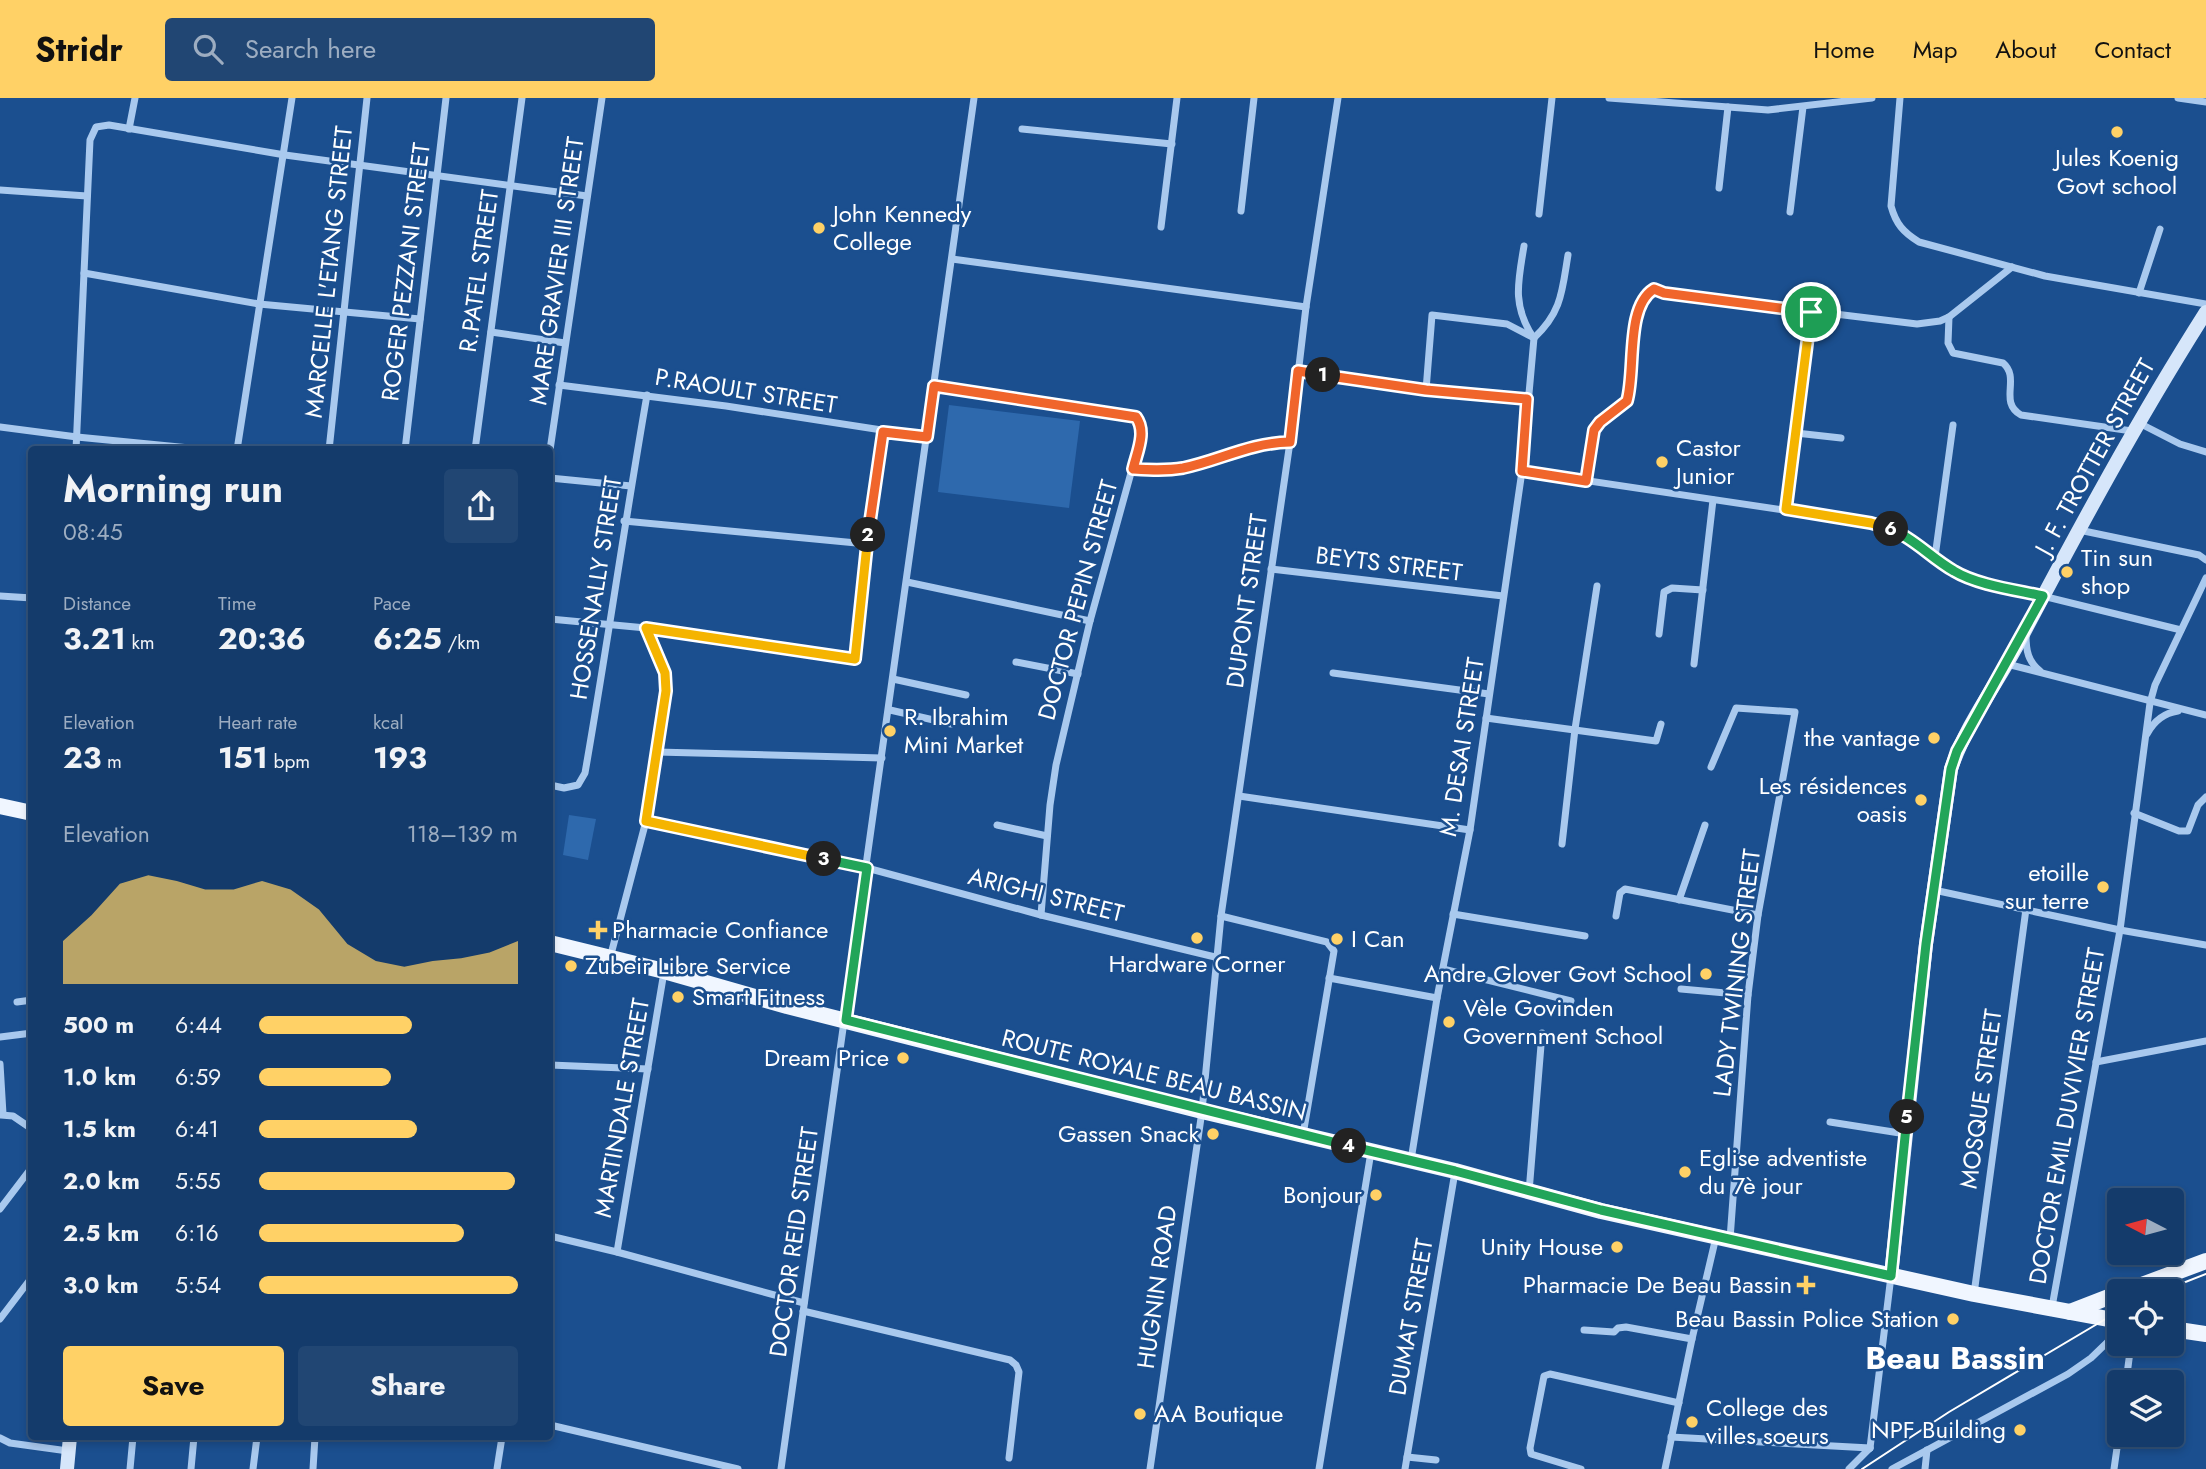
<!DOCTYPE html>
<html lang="en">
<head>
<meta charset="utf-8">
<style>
  :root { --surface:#143b6b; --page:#214673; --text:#f1f3f6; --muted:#9dadc1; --line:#33557e; --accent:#ffd166 }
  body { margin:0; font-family:Jost,sans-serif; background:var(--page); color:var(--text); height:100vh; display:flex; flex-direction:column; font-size:26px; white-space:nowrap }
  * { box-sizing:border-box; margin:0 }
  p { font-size:23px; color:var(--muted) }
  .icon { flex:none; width:38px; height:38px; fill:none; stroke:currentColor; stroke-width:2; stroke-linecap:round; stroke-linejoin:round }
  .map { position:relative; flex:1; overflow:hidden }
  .panel { position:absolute; left:28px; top:348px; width:525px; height:994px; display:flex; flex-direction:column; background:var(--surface); border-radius:7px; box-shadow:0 4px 10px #0003,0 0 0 2px var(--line) }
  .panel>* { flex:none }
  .needle { width:46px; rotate:276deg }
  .fabs { position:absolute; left:2107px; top:1090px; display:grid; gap:14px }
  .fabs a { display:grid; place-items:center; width:77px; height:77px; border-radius:7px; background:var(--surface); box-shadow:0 4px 10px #0003,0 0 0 2px var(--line); font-size:35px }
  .pin { position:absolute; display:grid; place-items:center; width:60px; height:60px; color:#fff; margin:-30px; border:4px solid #fff; border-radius:50%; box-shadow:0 2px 7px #0007 }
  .km { position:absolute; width:35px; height:35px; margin:-18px; border-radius:50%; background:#222; color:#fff; font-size:19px; line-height:35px; text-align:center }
  .round { display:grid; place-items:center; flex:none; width:74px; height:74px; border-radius:7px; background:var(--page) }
  .overview { display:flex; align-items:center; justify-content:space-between; height:119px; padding:0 35px }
  h1 { font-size:38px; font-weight:700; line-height:52px }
  .stats { display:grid; grid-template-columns:repeat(3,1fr); gap:10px; height:119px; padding:7px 35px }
  .stats div { display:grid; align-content:center }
  .stats b { font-size:30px; font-weight:700 }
  .stats small { font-size:19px; font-weight:400 }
  .stats p { font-size:19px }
  .chart { height:196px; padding:14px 35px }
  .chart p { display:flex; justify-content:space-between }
  .chart svg { width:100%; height:126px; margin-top:7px; fill:var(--accent); opacity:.7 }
  .cta { display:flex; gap:14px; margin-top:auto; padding:14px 35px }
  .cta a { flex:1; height:80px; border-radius:7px; background:var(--accent); color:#111; font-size:28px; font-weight:700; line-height:80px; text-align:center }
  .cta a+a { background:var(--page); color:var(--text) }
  ul { padding:0 35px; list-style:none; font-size:23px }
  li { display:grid; grid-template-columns:112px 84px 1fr; align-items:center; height:52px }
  li i { height:18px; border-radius:9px; background:var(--accent) }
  header { display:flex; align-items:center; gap:42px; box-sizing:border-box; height:98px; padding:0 35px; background:var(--accent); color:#111 }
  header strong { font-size:33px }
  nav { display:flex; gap:38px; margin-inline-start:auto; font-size:24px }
  .search { width:490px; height:63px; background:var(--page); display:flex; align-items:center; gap:18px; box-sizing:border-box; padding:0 24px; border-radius:7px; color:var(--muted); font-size:26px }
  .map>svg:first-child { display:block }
</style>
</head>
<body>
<header>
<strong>Stridr</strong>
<div class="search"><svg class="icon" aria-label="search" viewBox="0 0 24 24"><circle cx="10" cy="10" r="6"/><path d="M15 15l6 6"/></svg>Search here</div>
<nav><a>Home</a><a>Map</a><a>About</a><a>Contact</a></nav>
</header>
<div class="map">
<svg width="2206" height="1371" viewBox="0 0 2206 1371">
  <rect width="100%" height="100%" fill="#1b4f8f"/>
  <g fill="#2e69ad">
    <polygon points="949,307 1080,323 1069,410 938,394"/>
    <polygon points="569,717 596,721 588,762 563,757"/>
  </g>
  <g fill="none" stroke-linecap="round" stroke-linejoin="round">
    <g stroke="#a9c9ee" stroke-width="7">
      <polyline points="1609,0 1768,12 1872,0"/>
      <path d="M1900 0 1891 108C1896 126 1903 134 1919 144L2045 178 2206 206"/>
      <polyline points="2178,0 2206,4"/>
      <polyline points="129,31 135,0"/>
      <polyline points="1022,31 1172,46"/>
      <polyline points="1719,90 1728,9"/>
      <polyline points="0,92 87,98"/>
      <polyline points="1241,113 1254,0"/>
      <polyline points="1790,114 1803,9"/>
      <polyline points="1539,116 1552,0"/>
      <polyline points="1161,129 1177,0"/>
      <path d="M1524 148C1518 184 1512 207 1533 239"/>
      <polyline points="952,161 1306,209"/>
      <polyline points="84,175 259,206 420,221"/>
      <polyline points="2139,195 2160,131"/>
      <path d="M1949 219 1948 245 1953 255 2003 265C2021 280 1998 304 2021 317L2132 333"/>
      <polyline points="491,234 565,245"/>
      <path d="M1534 240C1562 214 1562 193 1568 157"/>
      <polyline points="1298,273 1426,292"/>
      <polyline points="559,287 726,308 927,339"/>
      <polyline points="934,288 1136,319 1141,326 1142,335 1090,523 1056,667 1050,707 1041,817"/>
      <polyline points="1527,301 1426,292 1432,217 1507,226 1534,240"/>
      <polyline points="2139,325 2180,346 2206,354"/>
      <polyline points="0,329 77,339 210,352"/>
      <polyline points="1796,335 1841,340"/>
      <polyline points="76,352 90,42 96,29 109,27 285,57 587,98"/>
      <polyline points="237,352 292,0"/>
      <polyline points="329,352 367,0"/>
      <polyline points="405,352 446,0"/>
      <polyline points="475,352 522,0"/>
      <polyline points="550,352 602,0"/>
      <path d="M1133 371C1150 372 1166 373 1183 370 1220 362 1251 345 1290 344"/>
      <path d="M1522 373 1871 425C1886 429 1901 433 1913 442 1932 455 1947 471 1969 480L2181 532"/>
      <polyline points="550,380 631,388"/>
      <path d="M1586 383C1589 366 1587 337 1600 324 1611 312 1624 311 1630 294 1632 266 1628 207 1654 191L1664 195 1917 226 1940 223 1949 219 2012 169"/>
      <polyline points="1786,411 1811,214"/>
      <polyline points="624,423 867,446"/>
      <polyline points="2079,432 2199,457 2206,462"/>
      <polyline points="1935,459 1953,327"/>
      <polyline points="1271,471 1503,498"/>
      <polyline points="907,484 1090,523"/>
      <polyline points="0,498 32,500"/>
      <polyline points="550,521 646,530 855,560 867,446 883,334"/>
      <polyline points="1659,536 1664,494 1672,490 1703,492"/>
      <path d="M2026 537C2026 553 2028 563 2040 573"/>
      <polyline points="1016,564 1078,576"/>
      <polyline points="1694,566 1713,402"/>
      <polyline points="2007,566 2206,617"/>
      <polyline points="1333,575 1489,596"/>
      <polyline points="893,581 966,597"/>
      <polyline points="890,612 951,626"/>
      <polyline points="1486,620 1656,643 1661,626"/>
      <path d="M2147 636C2154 623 2164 615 2178 613"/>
      <polyline points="657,654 882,660"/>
      <polyline points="1711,669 1736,610 1795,614 1758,817 1748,897 1730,1141"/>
      <path d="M550 687 564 690 578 687 585 675C607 549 625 423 647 297"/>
      <polyline points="1239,698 1470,732"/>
      <polyline points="2134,715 2179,733 2188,733 2198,707 2206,699"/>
      <polyline points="646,723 867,770 1041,817 1215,859"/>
      <polyline points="997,727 1047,738"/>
      <polyline points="1562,746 1575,631 1597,488"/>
      <polyline points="1934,792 2120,832 2206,847"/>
      <polyline points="1679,802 1705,727"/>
      <polyline points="1453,816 1585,838"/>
      <polyline points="1221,818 1327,844 1334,853 1303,1037"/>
      <polyline points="1616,818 1620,795 1625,791 1758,817"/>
      <polyline points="610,860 646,723 666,593 665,575 646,530"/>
      <polyline points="1443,871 1571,903"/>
      <polyline points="1329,880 1437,900"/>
      <polyline points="1681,891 1748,897"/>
      <polyline points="17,904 32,902"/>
      <polyline points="0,939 32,935"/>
      <polyline points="2096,964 2206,943"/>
      <polyline points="0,966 3,1016"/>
      <polyline points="550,967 648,971"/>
      <polyline points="1,1017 13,1018 32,1031"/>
      <polyline points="1830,1024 1906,1036"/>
      <polyline points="1411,1062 1437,900 1470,732 1522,373 1534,240"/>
      <polyline points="1529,1094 1542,935"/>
      <polyline points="0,1111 32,1069"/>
      <polyline points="550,1138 617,1154 804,1205"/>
      <polyline points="617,1154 664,874"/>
      <polyline points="1974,1196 2026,811"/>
      <polyline points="2052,1209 2120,832 2150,605 2155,587 2206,480"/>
      <polyline points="803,1213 1010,1262 1016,1267 1019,1274 1009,1360"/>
      <polyline points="0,1221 32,1179"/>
      <polyline points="1584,1232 1614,1234 1618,1230 1626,1229 1692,1241"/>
      <polyline points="2126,1284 2131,1246"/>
      <polyline points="550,1327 738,1371"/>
      <polyline points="1671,1339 1870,1350"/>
      <polyline points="0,1340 10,1345 68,1353"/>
      <polyline points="1870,1350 1891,1178"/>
      <polyline points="1407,1359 1436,1362"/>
      <polyline points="130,1371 133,1339"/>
      <polyline points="191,1371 194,1339"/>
      <polyline points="253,1371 257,1339"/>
      <polyline points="313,1371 315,1339"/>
      <polyline points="497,1371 502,1339"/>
      <polyline points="781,1371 974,0"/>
      <polyline points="1150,1371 1202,1013 1221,818 1290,344 1306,209 1338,0"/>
      <polyline points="1319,1371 1371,1054"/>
      <polyline points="1405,1371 1455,1074"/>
      <polyline points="1581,1371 1531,1356 1530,1350 1544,1278 1550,1276 1679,1305"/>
      <polyline points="1665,1371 1692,1241 1716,1139"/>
      <polyline points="1849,1371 1870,1350"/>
      <polyline points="1892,1371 2068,1276 2091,1260 2119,1233"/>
      <polyline points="1925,1371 1927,1352"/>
      <polyline points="2114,1371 2119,1336"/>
    </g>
    <g stroke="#d6e6fa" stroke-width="14">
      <path d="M1891 1178 1926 846 1951 671C1966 626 1997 586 2019 544 2078 432 2138 321 2206 214"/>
      <polyline points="67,1371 70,1339"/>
    </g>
    <g stroke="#f0f6ff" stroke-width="16">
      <polyline points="0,708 32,715"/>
      <polyline points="550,845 664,873 787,908 1202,1013 1455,1073 1601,1113 1974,1196 2119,1223"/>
      <polyline points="2123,1194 2206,1163"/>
      <polyline points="2070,1214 2119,1195"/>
      <polyline points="2172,1231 2206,1236"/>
    </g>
    <g stroke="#fff" stroke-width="2">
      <polyline points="2160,1194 2206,1176"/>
      <polyline points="1862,1371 1949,1314 2119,1213"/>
    </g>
  </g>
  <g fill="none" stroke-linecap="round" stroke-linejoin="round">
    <defs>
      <path id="split-1" d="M1323 277 1426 292 1527 301 1522 373 1586 383 1594 332 1600 324 1627 303C1636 272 1625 209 1654 191L1664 195 1811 214"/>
      <path id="split-2" d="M868 437 883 334 927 339 934 288 1136 319C1147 334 1137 354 1133 371 1150 372 1166 373 1183 370 1221 362 1249 345 1290 344L1298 273 1323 277"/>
      <polyline id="split-3" points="824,761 646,723 666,593 665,575 646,530 855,561 868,437"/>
      <polyline id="split-4" points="824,761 867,770 846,922 1349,1048"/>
      <polyline id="split-5" points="1349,1048 1455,1073 1601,1112 1891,1178 1907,1019"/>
      <path id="split-6" d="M1891 431C1915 441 1931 460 1954 473 1977 487 2016 492 2043 498L1957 653 1951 671 1926 846 1907 1019"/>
      <polyline id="split-7" points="1811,214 1786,411 1871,425 1891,431"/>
    </defs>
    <use href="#split-1" stroke="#fff" stroke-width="14"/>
    <use href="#split-2" stroke="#fff" stroke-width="14"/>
    <use href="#split-3" stroke="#fff" stroke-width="14"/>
    <use href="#split-4" stroke="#fff" stroke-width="14"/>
    <use href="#split-5" stroke="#fff" stroke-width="14"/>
    <use href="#split-6" stroke="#fff" stroke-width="14"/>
    <use href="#split-7" stroke="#fff" stroke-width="14"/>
    <use href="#split-1" stroke="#f0652b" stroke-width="9"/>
    <use href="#split-2" stroke="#f0652b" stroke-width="9"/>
    <use href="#split-3" stroke="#f5b400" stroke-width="9"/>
    <use href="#split-4" stroke="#22a559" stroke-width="9"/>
    <use href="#split-5" stroke="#22a559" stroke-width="9"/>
    <use href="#split-6" stroke="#22a559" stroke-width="9"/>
    <use href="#split-7" stroke="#f5b400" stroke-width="9"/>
  </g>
  <g fill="#ffd166" stroke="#1b4f8f" stroke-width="2.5">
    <circle cx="2117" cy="34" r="7"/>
    <circle cx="819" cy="130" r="7"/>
    <circle cx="1662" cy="364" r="7"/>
    <circle cx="2067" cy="474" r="7"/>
    <circle cx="890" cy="633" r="7"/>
    <circle cx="1934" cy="640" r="7"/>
    <circle cx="1921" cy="702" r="7"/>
    <circle cx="2103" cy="789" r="7"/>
    <path d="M594.5 821.5h7v7h7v7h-7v7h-7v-7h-7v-7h7z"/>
    <circle cx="1197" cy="840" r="7"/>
    <circle cx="1337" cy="841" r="7"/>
    <circle cx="571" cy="868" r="7"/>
    <circle cx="1706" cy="876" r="7"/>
    <circle cx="678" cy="899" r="7"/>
    <circle cx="1449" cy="924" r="7"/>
    <circle cx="903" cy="960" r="7"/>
    <circle cx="1213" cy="1036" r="7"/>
    <circle cx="1685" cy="1074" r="7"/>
    <circle cx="1376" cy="1097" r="7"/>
    <circle cx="1617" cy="1149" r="7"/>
    <path d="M1802.5 1176.5h7v7h7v7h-7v7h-7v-7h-7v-7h7z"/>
    <circle cx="1953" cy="1221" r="7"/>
    <circle cx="1140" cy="1316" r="7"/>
    <circle cx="1692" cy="1324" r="7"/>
    <circle cx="2020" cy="1332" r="7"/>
  </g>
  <g text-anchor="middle" stroke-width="5" stroke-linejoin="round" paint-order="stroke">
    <g font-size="24" fill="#fff" stroke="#1b4f8f" text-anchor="start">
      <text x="2117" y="68" text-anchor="middle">Jules Koenig<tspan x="2117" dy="28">Govt school</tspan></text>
      <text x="833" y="124">John Kennedy<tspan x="833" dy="28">College</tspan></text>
      <text x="1676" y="358">Castor<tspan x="1676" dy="28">Junior</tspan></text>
      <text x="2081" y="468">Tin sun<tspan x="2081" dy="28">shop</tspan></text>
      <text x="904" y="627">R. Ibrahim<tspan x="904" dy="28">Mini Market</tspan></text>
      <text x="1920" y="648" text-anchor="end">the vantage</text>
      <text x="1907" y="696" text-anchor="end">Les résidences<tspan x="1907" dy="28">oasis</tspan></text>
      <text x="2089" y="783" text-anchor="end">etoille<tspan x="2089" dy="28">sur terre</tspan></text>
      <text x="612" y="840">Pharmacie Confiance</text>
      <text x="1351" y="849">I Can</text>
      <text x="1197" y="874" text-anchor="middle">Hardware Corner</text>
      <text x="585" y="876">Zubeir Libre Service</text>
      <text x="1692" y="884" text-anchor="end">Andre Glover Govt School</text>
      <text x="692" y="907">Smart Fitness</text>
      <text x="1463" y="918">Vèle Govinden<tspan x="1463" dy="28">Government School</tspan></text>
      <text x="889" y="968" text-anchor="end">Dream Price</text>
      <text x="1199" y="1044" text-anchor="end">Gassen Snack</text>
      <text x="1699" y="1068">Eglise adventiste<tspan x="1699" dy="28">du 7è jour</tspan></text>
      <text x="1362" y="1105" text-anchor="end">Bonjour</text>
      <text x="1603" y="1157" text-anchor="end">Unity House</text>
      <text x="1792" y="1195" text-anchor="end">Pharmacie De Beau Bassin</text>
      <text x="1939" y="1229" text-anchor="end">Beau Bassin Police Station</text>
      <text x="1706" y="1318">College des<tspan x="1706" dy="28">villes soeurs</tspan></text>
      <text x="1154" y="1324">AA Boutique</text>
      <text x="2006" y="1340" text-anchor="end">NPF Building</text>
    </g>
    <g font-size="24" fill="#fff" stroke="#1b4f8f">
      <text transform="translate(479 173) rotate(-82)" y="8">R.PATEL STREET</text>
      <text transform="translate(557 173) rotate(-82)" y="8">MARE GRAVIER III STREET</text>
      <text transform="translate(329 174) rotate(-84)" y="8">MARCELLE L'ETANG STREET</text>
      <text transform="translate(406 174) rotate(-83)" y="8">ROGER PEZZANI STREET</text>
      <text transform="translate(746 293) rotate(9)" y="8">P.RAOULT STREET</text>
      <text transform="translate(2095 359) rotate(-61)" y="8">J. F. TROTTER STREET</text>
      <text transform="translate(1389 466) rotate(7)" y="8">BEYTS STREET</text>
      <text transform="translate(596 490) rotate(-81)" y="8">HOSSENALLY STREET</text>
      <text transform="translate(1078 502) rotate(-75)" y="8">DOCTOR PEPIN STREET</text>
      <text transform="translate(1247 503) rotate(-82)" y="8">DUPONT STREET</text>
      <text transform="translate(1462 649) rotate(-81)" y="8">M. DESAI STREET</text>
      <text transform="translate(1046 797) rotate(14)" y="8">ARIGHI STREET</text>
      <text transform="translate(1737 875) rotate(-83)" y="8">LADY TWINING STREET</text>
      <text transform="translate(1154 977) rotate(14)" y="8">ROUTE ROYALE BEAU BASSIN</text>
      <text transform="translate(1981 1001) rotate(-82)" y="8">MOSQUE STREET</text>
      <text transform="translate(622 1010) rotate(-80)" y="8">MARTINDALE STREET</text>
      <text transform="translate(2067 1018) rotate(-80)" y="8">DOCTOR EMIL DUVIVIER STREET</text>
      <text transform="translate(794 1144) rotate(-82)" y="8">DOCTOR REID STREET</text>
      <text transform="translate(1157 1189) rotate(-82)" y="8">HUGNIN ROAD</text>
      <text transform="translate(1411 1219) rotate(-80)" y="8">DUMAT STREET</text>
    </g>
    <g font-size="32" font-weight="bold" fill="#fff" stroke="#1b4f8f">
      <text x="1955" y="1271">Beau Bassin</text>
    </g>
  </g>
</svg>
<div class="fabs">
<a><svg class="needle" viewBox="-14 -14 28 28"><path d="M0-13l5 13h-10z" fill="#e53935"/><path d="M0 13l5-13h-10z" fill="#9dadc1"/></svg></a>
<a><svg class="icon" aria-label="locate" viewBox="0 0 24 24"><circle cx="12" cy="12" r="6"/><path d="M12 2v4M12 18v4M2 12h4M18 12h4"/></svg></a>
<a><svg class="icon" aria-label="layers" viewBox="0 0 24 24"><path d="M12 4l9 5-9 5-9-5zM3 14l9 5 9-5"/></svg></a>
</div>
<div class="pin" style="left:1811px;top:214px;background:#1e9e55"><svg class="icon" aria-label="arrive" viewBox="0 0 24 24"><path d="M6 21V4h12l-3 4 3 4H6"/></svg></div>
<b class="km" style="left:1323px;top:277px">1</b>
<b class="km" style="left:868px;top:437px">2</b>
<b class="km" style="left:824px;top:761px">3</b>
<b class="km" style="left:1349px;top:1048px">4</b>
<b class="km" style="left:1907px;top:1019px">5</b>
<b class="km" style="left:1891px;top:431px">6</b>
<section class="panel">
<div class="overview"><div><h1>Morning run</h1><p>08:45</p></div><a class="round"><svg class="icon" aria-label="share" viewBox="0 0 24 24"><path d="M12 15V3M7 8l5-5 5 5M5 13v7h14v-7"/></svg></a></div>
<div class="stats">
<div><p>Distance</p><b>3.21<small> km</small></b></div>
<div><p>Time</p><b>20:36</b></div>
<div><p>Pace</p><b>6:25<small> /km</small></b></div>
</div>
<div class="stats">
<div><p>Elevation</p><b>23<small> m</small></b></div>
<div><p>Heart rate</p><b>151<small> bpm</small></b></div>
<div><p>kcal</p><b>193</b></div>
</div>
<div class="chart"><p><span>Elevation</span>118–139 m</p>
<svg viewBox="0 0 160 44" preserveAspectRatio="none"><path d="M0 44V29L10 20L20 9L30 6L40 8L50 11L60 11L70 8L80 11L90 18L100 30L110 36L120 38L130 36L140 35L150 33L160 29V44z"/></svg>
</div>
<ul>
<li><b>500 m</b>6:44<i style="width:59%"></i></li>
<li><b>1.0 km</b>6:59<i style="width:51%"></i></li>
<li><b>1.5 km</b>6:41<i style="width:61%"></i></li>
<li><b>2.0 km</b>5:55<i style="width:99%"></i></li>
<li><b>2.5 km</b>6:16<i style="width:79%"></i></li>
<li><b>3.0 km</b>5:54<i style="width:100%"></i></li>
</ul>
<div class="cta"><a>Save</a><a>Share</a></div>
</section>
</div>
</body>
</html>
